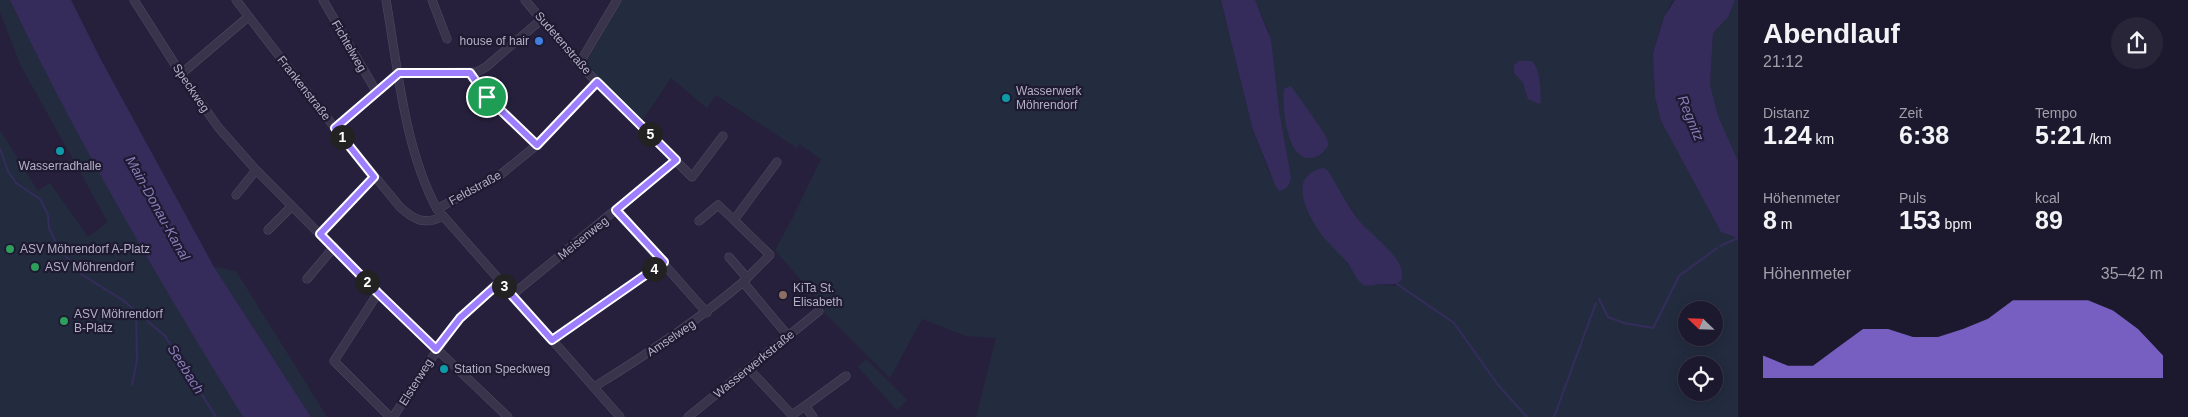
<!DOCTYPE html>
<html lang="de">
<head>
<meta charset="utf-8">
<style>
  :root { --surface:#1c182d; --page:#292539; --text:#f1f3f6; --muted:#a0a0aa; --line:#3a3749; --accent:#9c7eff }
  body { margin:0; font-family:Helvetica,sans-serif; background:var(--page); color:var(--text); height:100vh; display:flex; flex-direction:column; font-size:19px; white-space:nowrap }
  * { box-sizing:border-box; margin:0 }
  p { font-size:16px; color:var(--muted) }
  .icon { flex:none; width:28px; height:28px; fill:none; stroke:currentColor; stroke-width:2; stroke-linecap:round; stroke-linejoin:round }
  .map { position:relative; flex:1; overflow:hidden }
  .drawer { display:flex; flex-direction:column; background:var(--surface); width:450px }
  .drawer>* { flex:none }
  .needle { width:32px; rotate:293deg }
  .buttons { position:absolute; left:1678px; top:301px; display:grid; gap:10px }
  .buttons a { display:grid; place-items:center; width:45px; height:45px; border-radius:50%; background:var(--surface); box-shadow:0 2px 12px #0003,0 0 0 1px var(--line); font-size:25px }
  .pin { position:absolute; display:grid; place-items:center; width:42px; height:42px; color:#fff; margin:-21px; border:2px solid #fff; border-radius:50%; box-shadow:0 1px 5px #0007 }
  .km { position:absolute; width:25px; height:25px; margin:-12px; border-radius:50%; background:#222; color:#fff; font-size:14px; line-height:25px; text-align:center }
  .round { display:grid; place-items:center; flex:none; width:52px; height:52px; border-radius:26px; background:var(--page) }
  .overview { display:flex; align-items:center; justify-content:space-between; height:85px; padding:0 25px }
  h1 { font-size:28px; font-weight:600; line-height:38px }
  .metrics { display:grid; grid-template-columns:repeat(3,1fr); gap:8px; height:85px; padding:5px 25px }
  .metrics div { display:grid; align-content:center }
  .metrics b { font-size:25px; font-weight:600 }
  .metrics small { font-size:14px; font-weight:400 }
  .metrics p { font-size:14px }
  .chart { height:140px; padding:10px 25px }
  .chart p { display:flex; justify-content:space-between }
  .chart svg { width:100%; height:90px; margin-top:5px; fill:var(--accent); opacity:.7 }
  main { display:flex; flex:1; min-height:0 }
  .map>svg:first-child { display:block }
</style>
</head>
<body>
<main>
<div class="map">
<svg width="1738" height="417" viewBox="0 0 1738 417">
  <rect width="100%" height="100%" fill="#26203c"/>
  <g fill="#232c3f" fill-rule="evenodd">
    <path d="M0 0H10C79 144 160 281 243 417H0V130L38 191 50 183 88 237 108 222 21 66 0 12Z"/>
    <path d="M622 0H1221L1252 127 1270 174 1291 177 1279 110 1268 30 1255 0H1675L1671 3 1661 24 1653 53 1655 97 1661 121 1721 232 1735 237 1738 241V417H976L996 338 966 336 922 319 890 378 823 311 825 308 775 250 793 217 821 159 799 144 797 148 716 95 707 108 671 78 642 121 585 64ZM1344 198 1360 222 1395 259 1400 267 1402 276 1397 284 1393 286 1381 284 1366 286 1362 284 1347 263ZM1686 310H1714V338H1686ZM1686 365H1714V392H1686Z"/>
    <polygon points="1735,0 1738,0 1738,161 1718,116 1710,85 1713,33 1728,17"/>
    <polygon points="214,267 236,271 327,417 311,417"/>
    <polygon points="866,359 907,400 897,410 858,367"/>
  </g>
  <g fill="#352c5c">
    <path d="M10 0H71L100 58 214 267 311 417H243C159 281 79 144 10 0Z"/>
    <path d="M1221 0H1255L1271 40 1279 110 1291 177C1290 185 1287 189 1279 191L1276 187 1252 127Z"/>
    <polygon points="1675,0 1735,0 1728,17 1713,33 1710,85 1718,116 1738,161 1738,241 1735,237 1721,232 1661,121 1655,97 1653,53 1664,17"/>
    <path d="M1519 61H1532C1541 71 1540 89 1541 102L1539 104 1528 99 1523 83 1514 73V65Z"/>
    <path d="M1291 86 1324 133 1329 144C1325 151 1319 157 1311 158 1286 161 1282 105 1284 89Z"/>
    <path d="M1324 168 1328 171C1339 189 1348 207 1361 223 1372 235 1396 253 1401 268 1406 288 1391 284 1380 284 1375 284 1367 288 1362 284 1356 279 1352 269 1347 262 1339 253 1329 244 1321 234 1307 214 1286 175 1324 168Z"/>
  </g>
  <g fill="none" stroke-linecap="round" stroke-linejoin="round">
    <g stroke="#352c5c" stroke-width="2">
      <polyline points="0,149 8,171 16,183 40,199 48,215 49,228 58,247 81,274 124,301 165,336 216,417"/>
      <polyline points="1720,246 1738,238"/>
      <polyline points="1397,284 1454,323 1498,385 1527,417"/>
      <polyline points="1599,299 1608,317 1624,323 1653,328 1679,276 1717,248"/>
      <polyline points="132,385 137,360 136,311"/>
      <polyline points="1554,417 1596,303"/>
    </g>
    <defs>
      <g id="minor">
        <polyline points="134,0 181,74 218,127 256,170 378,293 508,417"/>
        <path d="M236 0 335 128 400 207C414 220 424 225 442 217"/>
        <polyline points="323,0 376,91"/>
        <path d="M386 0C398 68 404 148 437 209L620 417"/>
        <polyline points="432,0 447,39"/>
        <polyline points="525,0 579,64 692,177 723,136"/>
        <polyline points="579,64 617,0"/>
        <polyline points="470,73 487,97 537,145"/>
        <polyline points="181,74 248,17"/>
        <polyline points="335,128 399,73 477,72 486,67 542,19"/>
        <polyline points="236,195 256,170"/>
        <polyline points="437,209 500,175 537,145 597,82"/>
        <polyline points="616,210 707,313"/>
        <polyline points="699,221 718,205 734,220"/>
        <polyline points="268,230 292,206"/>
        <polyline points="320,234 374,177"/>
        <polyline points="729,257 747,278"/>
        <polyline points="307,279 334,247"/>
        <polyline points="743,282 770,255 734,220 777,162"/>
        <polyline points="378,293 334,361 390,417"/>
        <polyline points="512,295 676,160"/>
        <polyline points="552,340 664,262"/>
        <polyline points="749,369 792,415 805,406 813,417"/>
        <path d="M594 387C646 355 696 322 743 282L789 337"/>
        <polyline points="805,406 846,376"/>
        <polyline points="393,417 449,332 460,318 500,282"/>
        <polyline points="688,417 819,311"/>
      </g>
    </defs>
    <use href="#minor" stroke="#514c64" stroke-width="9"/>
    <use href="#minor" stroke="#39344c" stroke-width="8"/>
  </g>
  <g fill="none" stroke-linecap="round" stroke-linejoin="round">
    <defs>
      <polygon id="route" points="399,73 470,73 487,97 537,145 597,82 676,160 616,210 664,262 552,340 500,282 460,318 436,349 378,293 320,234 374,177 335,128"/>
    </defs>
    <use href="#route" stroke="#fff" stroke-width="10"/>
    <use href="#route" stroke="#9c7eff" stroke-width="6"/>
  </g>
  <circle fill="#3f7fe0" stroke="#1e1a31" stroke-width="2" cx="539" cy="41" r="5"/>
  <g fill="#0f9aa8" stroke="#1e1a31" stroke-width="2">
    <circle cx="1006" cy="98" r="5"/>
    <circle cx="60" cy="151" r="5"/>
    <circle cx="444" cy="369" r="5"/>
  </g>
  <g fill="#2e9e5b" stroke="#1e1a31" stroke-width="2">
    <circle cx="10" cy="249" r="5"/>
    <circle cx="35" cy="267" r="5"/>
    <circle cx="64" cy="321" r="5"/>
  </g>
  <circle fill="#8d6e63" stroke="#1e1a31" stroke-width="2" cx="783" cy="295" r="5"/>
  <g text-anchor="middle" stroke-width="4.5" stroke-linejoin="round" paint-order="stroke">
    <g font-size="12" fill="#b5afc8" stroke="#1e1a31" text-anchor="start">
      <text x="529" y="45" text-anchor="end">house of hair</text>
      <text x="1016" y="95">Wasserwerk<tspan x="1016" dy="14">Möhrendorf</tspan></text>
      <text x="60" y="170" text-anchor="middle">Wasserradhalle</text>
      <text x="20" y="253">ASV Möhrendorf A-Platz</text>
      <text x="45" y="271">ASV Möhrendorf</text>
      <text x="793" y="292">KiTa St.<tspan x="793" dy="14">Elisabeth</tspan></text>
      <text x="74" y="318">ASV Möhrendorf<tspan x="74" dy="14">B-Platz</tspan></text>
      <text x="454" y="373">Station Speckweg</text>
    </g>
    <g font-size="12" fill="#b5afc8" stroke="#1e1a31">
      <text transform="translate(563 43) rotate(49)" y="4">Sudetenstraße</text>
      <text transform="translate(349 46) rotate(60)" y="4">Fichtelweg</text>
      <text transform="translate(191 88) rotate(56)" y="4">Speckweg</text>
      <text transform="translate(304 88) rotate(52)" y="4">Frankenstraße</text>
      <text transform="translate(475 188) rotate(-29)" y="4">Feldstraße</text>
      <text transform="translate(583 238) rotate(-39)" y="4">Meisenweg</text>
      <text transform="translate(671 338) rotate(-34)" y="4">Amselweg</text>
      <text transform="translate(754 364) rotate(-39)" y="4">Wasserwerkstraße</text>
      <text transform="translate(416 382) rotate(-58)" y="4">Elsterweg</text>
    </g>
    <g font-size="14" font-style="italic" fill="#887db7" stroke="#1e1a31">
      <text transform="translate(1691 118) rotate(68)" y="5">Regnitz</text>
      <text transform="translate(158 208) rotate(61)" y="5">Main-Donau-Kanal</text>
      <text transform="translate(186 369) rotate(58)" y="5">Seebach</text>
    </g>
  </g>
</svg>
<div class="buttons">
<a><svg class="needle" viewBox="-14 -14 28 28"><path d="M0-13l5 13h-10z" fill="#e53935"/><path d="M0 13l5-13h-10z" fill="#a0a0aa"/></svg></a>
<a><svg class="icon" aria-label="locate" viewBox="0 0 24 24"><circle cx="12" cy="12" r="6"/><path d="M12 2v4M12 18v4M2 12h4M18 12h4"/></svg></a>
</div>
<div class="pin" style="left:487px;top:97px;background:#1e9e55"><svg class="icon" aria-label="arrive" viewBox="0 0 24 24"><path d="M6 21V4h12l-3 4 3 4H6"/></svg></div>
<b class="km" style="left:342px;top:137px">1</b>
<b class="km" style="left:367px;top:282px">2</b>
<b class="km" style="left:504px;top:286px">3</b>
<b class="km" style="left:654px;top:269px">4</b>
<b class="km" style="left:650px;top:134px">5</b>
</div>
<section class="drawer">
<div class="overview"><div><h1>Abendlauf</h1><p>21:12</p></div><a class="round"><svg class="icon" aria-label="share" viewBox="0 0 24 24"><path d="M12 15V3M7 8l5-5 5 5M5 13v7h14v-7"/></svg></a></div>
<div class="metrics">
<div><p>Distanz</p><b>1.24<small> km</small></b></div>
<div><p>Zeit</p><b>6:38</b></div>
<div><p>Tempo</p><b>5:21<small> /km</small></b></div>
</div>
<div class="metrics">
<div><p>Höhenmeter</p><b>8<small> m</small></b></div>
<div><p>Puls</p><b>153<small> bpm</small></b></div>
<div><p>kcal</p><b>89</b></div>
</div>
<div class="chart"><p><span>Höhenmeter</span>35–42 m</p>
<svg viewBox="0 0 160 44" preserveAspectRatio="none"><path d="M0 44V33L10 38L20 38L30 29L40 20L50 20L60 24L70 24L80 20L90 15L100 6L110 6L120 6L130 6L140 11L150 20L160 33V44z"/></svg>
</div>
</section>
</main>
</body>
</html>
